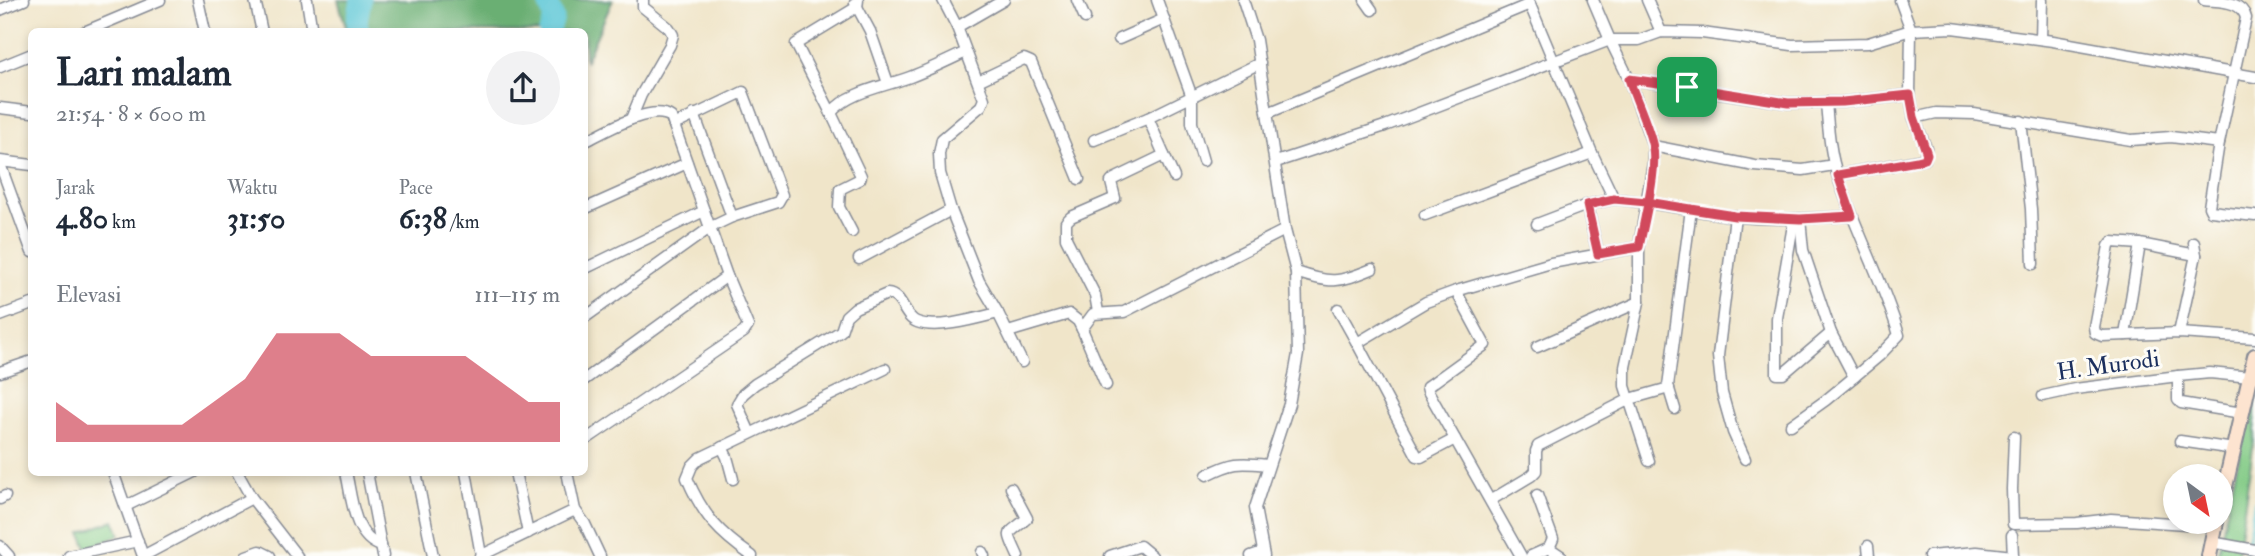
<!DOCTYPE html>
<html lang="id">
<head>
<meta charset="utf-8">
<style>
  :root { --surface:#fff; --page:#f2f2f3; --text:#1f2937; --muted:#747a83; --accent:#d1495b }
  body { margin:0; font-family:"IM FELL Double Pica",serif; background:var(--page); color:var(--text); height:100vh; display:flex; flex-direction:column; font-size:26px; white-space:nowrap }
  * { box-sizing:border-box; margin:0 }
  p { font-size:23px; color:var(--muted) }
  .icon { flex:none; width:38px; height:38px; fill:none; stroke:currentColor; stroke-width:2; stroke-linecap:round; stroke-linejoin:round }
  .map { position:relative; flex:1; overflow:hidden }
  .side { position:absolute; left:28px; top:28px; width:560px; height:448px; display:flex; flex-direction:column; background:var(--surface); border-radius:10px; box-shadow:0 4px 10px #0003 }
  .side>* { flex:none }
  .needle { width:46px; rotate:147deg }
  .controls { position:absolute; left:2163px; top:464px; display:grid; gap:14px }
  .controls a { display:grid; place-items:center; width:70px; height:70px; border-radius:50%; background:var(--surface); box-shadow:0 4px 10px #0003; font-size:35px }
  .pin { position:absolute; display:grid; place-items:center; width:60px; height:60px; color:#fff; margin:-30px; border-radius:14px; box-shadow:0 4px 10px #0006 }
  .round { display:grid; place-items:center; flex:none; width:74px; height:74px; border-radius:37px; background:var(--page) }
  .overview { display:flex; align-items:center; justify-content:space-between; height:119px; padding:0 28px }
  h1 { font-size:38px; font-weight:700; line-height:52px }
  .stats { display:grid; grid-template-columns:repeat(3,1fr); gap:10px; height:119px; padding:7px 28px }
  .stats div { display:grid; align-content:center }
  .stats b { font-size:30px; font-weight:700 }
  .stats small { font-size:19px; font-weight:400 }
  .stats p { font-size:19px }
  .chart { height:196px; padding:14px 28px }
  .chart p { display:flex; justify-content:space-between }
  .chart svg { width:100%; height:126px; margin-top:7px; fill:var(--accent); opacity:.7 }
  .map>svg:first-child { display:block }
</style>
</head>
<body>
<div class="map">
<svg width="2255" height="556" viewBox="0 0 2255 556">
  <rect width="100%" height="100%" fill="#fdfcf7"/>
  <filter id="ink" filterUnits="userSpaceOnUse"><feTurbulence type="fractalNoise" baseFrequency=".0143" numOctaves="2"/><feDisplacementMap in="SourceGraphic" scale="14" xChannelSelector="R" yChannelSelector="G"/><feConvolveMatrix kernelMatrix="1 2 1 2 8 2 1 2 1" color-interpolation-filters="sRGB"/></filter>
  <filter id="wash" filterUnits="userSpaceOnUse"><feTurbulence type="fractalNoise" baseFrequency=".00686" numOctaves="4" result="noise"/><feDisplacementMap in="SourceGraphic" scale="28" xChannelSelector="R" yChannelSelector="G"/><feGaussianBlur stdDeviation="1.57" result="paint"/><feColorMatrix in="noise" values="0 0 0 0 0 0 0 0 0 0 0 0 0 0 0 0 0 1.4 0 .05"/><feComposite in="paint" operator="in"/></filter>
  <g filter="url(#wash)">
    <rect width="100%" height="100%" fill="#f0e5c9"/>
    <g fill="#83cb86" stroke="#4f7d72" stroke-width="2">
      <polygon points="2255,383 2255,434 2237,556 2217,556"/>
      <polygon points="114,520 120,535 87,548 81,533"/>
    </g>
    <polygon fill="#6aaf73" stroke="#426f68" stroke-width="2" points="338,0 613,0 585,62 584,32 347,31"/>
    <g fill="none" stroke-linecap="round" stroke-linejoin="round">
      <polyline stroke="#5dc7d7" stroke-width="3.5" points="2245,556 2255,502"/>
      <g stroke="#5dc7d7" stroke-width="21">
        <polyline points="547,0 554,18 549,32"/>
        <polyline points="359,32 357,21 361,0"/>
      </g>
    </g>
  </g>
  <g filter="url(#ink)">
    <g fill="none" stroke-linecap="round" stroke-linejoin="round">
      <defs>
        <g id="minor">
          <polyline points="198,0 205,32"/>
          <polyline points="255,0 262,32"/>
          <polyline points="307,0 312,32"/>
          <polyline points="943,0 957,27 984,99 981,106 942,139 939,154 940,173 951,210 979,281 998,313 1022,362"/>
          <polyline points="1077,0 1085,18"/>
          <polyline points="1157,0 1192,97 1192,123 1203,161"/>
          <polyline points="1243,0 1256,40 1285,230 1296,272 1298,354 1289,404 1255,508 1264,556"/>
          <polyline points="1365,0 1372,10"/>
          <path d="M1528 0 1592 153 1614 199C1654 202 1693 211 1732 216 1772 221 1813 218 1852 216"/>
          <polyline points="1593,0 1610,40 1639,40 1661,32 1702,33 1792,45 1868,43 1911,30 1952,28 2053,41 2255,77"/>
          <polyline points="1647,0 1661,32"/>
          <polyline points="1900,0 1911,30 1910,95 1914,118 1936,113 1974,114 2131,140 2171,137 2219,143"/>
          <path d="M2204 0C2219 2 2242 0 2246 18L2219 143 2209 207 2211 211 2255 216"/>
          <polyline points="855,3 870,31 888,83"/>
          <polyline points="0,10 24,0"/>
          <polyline points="957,27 1004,0"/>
          <polyline points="84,32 160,0"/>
          <polyline points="1119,39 1164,19"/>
          <polyline points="2041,39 2042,0"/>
          <polyline points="0,67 32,54"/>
          <polyline points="1629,79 1788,103 1843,102 1910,95"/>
          <polyline points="978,81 1024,59 1031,62 1079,179"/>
          <path d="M1826 103C1828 124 1829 147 1835 167 1852 225 1882 277 1899 335L1879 356 1854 377"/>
          <polyline points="0,108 32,112"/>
          <polyline points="831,113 796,44 857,7 858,0"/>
          <polyline points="1268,113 1530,4"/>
          <polyline points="694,114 732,217"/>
          <polyline points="631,119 641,95 670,45 673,35 669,28 643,7 643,0"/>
          <polyline points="2021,121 2031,209 2033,264"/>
          <polyline points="1094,140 1148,118"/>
          <path d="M584 142C604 132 652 103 671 117L727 276 748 326 744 332 584 441"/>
          <polyline points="1653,146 1755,166 1803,170 1834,165"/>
          <polyline points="1164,155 1174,177"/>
          <polyline points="0,161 32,165"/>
          <polyline points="1276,162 1385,126 1610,40 1629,79 1653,146 1653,163 1639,247 1639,302 1625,367 1625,386 1649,461"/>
          <polyline points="0,164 32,252"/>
          <polyline points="1838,175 1925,159 1926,148 1914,118"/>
          <polyline points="1587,205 1598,254"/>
          <polyline points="584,209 687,163"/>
          <polyline points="1425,215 1592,153"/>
          <polyline points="1735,216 1718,356 1722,393 1733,432 1745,459"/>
          <polyline points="1794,219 1777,318 1777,374 1783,374 1831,333"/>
          <polyline points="1537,224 1587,205 1614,199"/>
          <path d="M852 232 839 207 840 189 860 179 861 176 831 113C847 92 886 86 910 77 929 70 947 61 966 52"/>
          <polyline points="2196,255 2140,244 2112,242 2109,246 2094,327 2095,333 2102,336 2179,333 2255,338"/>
          <polyline points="859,259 951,210"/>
          <polyline points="584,269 704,211"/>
          <path d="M1296 272C1331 284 1338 283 1372 269"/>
          <polyline points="1456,291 1485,345 1427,387 1428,391 1521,556"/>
          <polyline points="1338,309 1357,343 1426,302 1456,291 1551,263 1639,247"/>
          <polyline points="1098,312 1095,295 1066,238 1066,222 1071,217 1115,198 1111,182 1114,179 1164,155 1148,118 1260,63"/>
          <polyline points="0,316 32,304"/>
          <polyline points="584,318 711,227 732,217 778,202 782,195 743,92 674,125"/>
          <polyline points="1008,332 1069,314 1078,321 1082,329"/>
          <polyline points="2179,333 2196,255 2194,243"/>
          <polyline points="2125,335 2140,244"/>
          <polyline points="1357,343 1417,456 1421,457 1455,439"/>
          <polyline points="1537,347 1639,302"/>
          <polyline points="0,372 32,361"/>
          <polyline points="2178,376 2178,400 2181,403 2242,413"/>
          <polyline points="584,380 727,276"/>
          <polyline points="1106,385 1082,329 1093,314 1124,312 1285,230"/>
          <polyline points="2043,396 2075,389 2178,376 2210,373 2250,377"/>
          <polyline points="1675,409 1668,386 1691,209"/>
          <polyline points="1791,425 1826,400 1854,377 1831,333 1803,250 1800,219"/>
          <path d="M750 433 737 404 743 394 755 384 841 331 846 316 855 308 887 294C903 295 903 317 917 322 937 330 978 318 998 313"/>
          <polyline points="2014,437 2012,489 2013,524 2077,523 2111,519 2215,526"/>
          <polyline points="2180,441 2234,449"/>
          <polyline points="722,447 727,457 733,479"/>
          <polyline points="113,472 143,556"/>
          <polyline points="237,472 251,497 297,556"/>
          <path d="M346 472C352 498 353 537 381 546"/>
          <polyline points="367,472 383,556"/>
          <polyline points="416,472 433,556"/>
          <polyline points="466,472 481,555"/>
          <polyline points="515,472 528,533"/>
          <polyline points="567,472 575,510 585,524 600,556"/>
          <path d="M1207 475C1232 462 1239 462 1267 465"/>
          <path d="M1011 488 1027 518C1007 537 1005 527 1018 556"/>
          <polyline points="0,499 5,496"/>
          <polyline points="1491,500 1531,476 1536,471 1536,451 1538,446 1630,399 1669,388"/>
          <polyline points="126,506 195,472"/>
          <polyline points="2012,535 2013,556"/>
          <polyline points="2211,542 2255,550"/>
          <polyline points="0,546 9,556"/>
          <polyline points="1868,546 1869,556"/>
          <polyline points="1549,548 1561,556"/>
          <polyline points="982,552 984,556"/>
          <polyline points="69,556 138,541"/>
          <polyline points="143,556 248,500 251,497"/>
          <polyline points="246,556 260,551 270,556"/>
          <polyline points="480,556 575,510"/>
          <path d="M752 556C719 533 703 516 687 478L692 466 700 458 885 369"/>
          <polyline points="1110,556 1140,546 1152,556"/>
          <polyline points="1251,556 1263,552"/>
          <polyline points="1531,556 1549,548 1553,539 1537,495"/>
          <polyline points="1929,556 1977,552 2013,556"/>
        </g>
        <g id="secondary">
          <polyline points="2221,504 2255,356"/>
          <polyline points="2209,556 2216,522"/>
        </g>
      </defs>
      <use href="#minor" stroke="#868a94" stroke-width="13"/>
      <use href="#secondary" stroke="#868a94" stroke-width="18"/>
      <use href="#minor" stroke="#fff" stroke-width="10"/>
      <use href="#secondary" stroke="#fde4d0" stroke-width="14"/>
    </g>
  </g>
  <g fill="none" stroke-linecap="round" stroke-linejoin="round" filter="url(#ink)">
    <defs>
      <path id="route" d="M1687 87 1629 79C1635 98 1650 129 1653 148 1657 171 1644 222 1639 247L1598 254 1587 205 1614 199 1647 202 1735 216 1800 219 1852 216 1838 175 1917 161 1925 159 1927 154 1914 117 1910 95 1843 102 1788 103 1687 87"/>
    </defs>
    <use href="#route" stroke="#fff" stroke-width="14"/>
    <use href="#route" stroke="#d1495b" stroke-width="9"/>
  </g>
  <g text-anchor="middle" stroke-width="6" stroke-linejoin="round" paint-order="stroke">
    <g font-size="24" fill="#1b2f5e" stroke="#fdfcf7">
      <text transform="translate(2108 365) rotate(-8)" y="8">H. Murodi</text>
    </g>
  </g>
</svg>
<div class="controls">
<a><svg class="needle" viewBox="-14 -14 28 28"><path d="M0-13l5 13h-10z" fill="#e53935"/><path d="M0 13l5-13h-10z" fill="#747a83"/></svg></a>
</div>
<div class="pin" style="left:1687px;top:87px;background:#1e9e55"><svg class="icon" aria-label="arrive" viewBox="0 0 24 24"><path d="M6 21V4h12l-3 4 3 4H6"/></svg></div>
<section class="side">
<div class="overview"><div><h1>Lari malam</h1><p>21:54 · 8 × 600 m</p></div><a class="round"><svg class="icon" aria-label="share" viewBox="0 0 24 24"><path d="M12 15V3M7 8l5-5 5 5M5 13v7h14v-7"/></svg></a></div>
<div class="stats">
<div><p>Jarak</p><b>4.80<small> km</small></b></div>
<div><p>Waktu</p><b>31:50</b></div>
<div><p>Pace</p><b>6:38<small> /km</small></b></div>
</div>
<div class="chart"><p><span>Elevasi</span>111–115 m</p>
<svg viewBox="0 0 160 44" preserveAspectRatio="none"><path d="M0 44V30L10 38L20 38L30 38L40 38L50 30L60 22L70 6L80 6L90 6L100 14L110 14L120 14L130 14L140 22L150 30L160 30V44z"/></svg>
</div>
</section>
</div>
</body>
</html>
